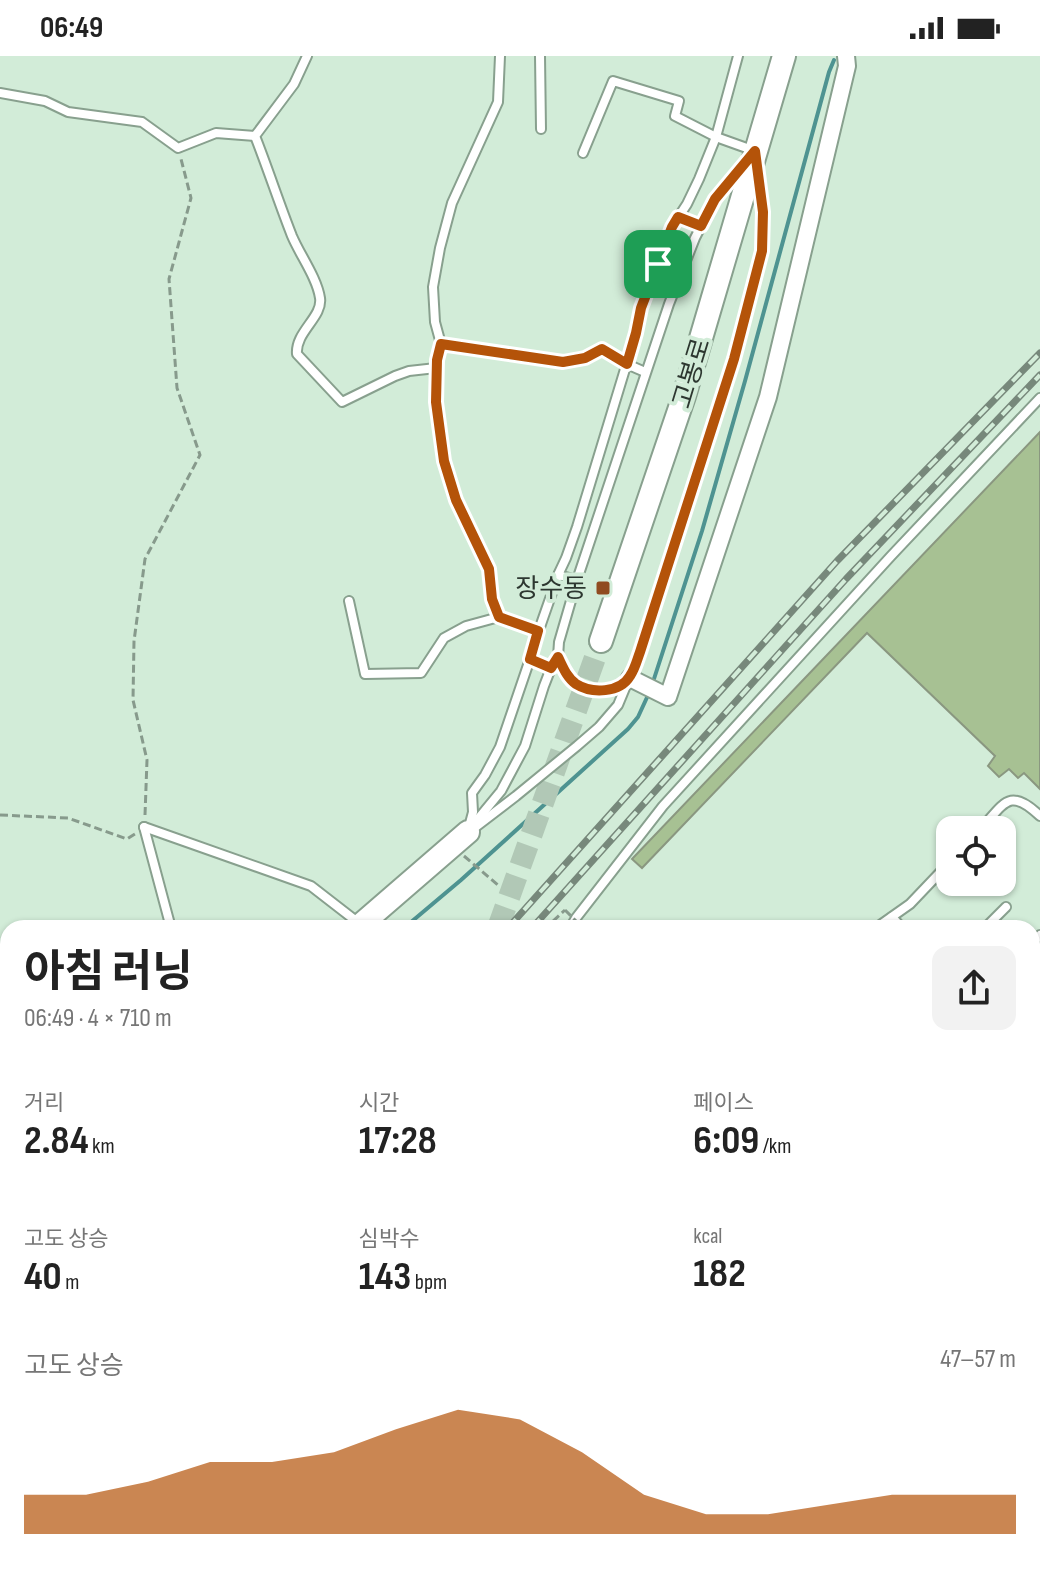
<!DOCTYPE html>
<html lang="ko">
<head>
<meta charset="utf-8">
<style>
  :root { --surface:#fff; --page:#f2f2f2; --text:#222; --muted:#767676; --accent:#b45309 }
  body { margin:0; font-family:"Sofia Sans Condensed","Noto Sans KR",sans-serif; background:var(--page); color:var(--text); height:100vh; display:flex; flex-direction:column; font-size:30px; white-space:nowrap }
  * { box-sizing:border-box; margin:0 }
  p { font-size:26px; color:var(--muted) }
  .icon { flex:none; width:44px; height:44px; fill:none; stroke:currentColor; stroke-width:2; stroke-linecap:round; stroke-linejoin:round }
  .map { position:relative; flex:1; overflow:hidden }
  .sheet { position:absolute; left:0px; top:864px; width:1040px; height:650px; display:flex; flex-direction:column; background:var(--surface); border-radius:24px 24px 0 0; box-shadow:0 2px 6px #0004 }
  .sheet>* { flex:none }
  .tools { position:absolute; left:936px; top:760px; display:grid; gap:16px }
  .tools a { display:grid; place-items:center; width:80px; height:80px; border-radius:16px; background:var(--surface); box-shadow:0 2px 6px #0004; font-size:40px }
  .pin { position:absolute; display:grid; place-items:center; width:68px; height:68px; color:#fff; margin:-34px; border-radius:16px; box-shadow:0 4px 12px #0006 }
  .round { display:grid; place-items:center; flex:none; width:84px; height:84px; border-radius:16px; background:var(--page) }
  .headline { display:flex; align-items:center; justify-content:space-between; height:136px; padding:0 24px }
  h1 { font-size:44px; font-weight:700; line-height:60px }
  .figures { display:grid; grid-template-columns:repeat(3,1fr); gap:12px; height:136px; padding:8px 24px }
  .figures div { display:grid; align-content:center }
  .figures b { font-size:40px; font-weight:700 }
  .figures small { font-size:22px; font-weight:400 }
  .figures p { font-size:22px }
  .chart { height:224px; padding:16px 24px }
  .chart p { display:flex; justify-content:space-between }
  .chart svg { width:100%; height:144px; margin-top:8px; fill:var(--accent); opacity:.7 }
  .status { display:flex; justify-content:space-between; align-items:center; height:56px; padding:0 40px; background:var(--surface); direction:ltr }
  .status svg { height:22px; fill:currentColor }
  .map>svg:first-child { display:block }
</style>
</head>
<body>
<div class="status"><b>06:49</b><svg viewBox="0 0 49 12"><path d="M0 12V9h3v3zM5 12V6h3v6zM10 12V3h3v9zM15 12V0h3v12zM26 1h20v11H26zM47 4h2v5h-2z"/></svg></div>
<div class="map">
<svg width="1040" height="1513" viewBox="0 0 1040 1513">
  <rect width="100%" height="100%" fill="#d2ecd8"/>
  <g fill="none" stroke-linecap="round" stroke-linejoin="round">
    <g stroke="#4e9391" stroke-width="4">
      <polyline points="652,629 702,475 745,325 829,16 834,4"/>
      <polyline points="404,872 461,824 628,673 638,661 649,637"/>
      <polyline points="0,1349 8,1336"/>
    </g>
  </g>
  <polygon fill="#a7c193" stroke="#8a9780" stroke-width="2" points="1040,376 1040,733 1024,717 1018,722 1009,713 999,721 988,710 995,700 867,577 642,812 632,803"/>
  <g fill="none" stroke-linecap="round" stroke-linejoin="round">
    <g stroke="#b1c8b6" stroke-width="22" stroke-dasharray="22 11" stroke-linecap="butt">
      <polyline points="498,872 601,585"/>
      <polyline points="320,1513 321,1506"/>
    </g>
    <defs>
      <g id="lane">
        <path d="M307 0 294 28 255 80C268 113 279 147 292 180 300 199 317 222 320 242 323 261 295 276 297 298L342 346 395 320 409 315 436 312"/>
        <polyline points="540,0 541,73"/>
        <polyline points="0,37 45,45 68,56 142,66 178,92 216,77 255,80"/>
        <polyline points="583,97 613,25 679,45 675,60 716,81 755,95"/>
        <polyline points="678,161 701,170"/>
        <polyline points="441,288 563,306 585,302 602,293 622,306 645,316"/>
        <polyline points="558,519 566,502 577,471 636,277 641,252 672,171 687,148 699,123 716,81 738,0"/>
        <polyline points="349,545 365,618 421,617 444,582 466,570 499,561 538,575"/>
        <polyline points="499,561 492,543 489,513 456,444 444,405 436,346 437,304 441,288 435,266 433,231 440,192 452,147 498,46 500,0"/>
        <path d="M558 601C561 607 563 614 567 619 582 638 608 638 627 625"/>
        <path d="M551 612 530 603C538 574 549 547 558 519L577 524"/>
        <polyline points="473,769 501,735 525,690 544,630 551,612 558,601 559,586 577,524 669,248 695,182 715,143 745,107"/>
        <polyline points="144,771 311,830 360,868"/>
        <polyline points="144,771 171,872"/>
        <polyline points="469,771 473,756 472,737 485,719 500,691 530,603"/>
        <path d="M980 774C1004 748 1009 730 1040 760"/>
        <polyline points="469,776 516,740 577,690 599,671 618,649 640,596 734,303 762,195 763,156 758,114"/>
        <polyline points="892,861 902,872"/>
        <polyline points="570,872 576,862 663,750 891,500 1040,342"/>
        <polyline points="876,872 910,848 950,806"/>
        <polyline points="985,872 1006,851"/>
        <polyline points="1032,887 1040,879"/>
        <polyline points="14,1513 20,1506"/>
        <polyline points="343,1513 351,1506"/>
      </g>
      <g id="street">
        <polyline points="630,622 668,641 768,341 847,10 846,0"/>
        <polyline points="1032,1422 1040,1419"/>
        <polyline points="467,1513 474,1506"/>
        <polyline points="814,1513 819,1506"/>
      </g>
      <g id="secondary">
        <polyline points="601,585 684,340 784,0"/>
        <polyline points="357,872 468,776"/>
        <polyline points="1032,1245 1040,1247"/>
        <polyline points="0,1284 8,1272"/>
      </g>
    </defs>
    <use href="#lane" stroke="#88a08e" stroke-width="12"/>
    <use href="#street" stroke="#88a08e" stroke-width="20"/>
    <use href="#secondary" stroke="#88a08e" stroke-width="26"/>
    <g stroke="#879a8c" stroke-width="3" stroke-dasharray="8 4" stroke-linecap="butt">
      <polyline points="0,759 68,762 127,783 135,778"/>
      <polyline points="145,759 147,704 133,644 134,585 145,503 200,399 177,332 169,223 191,142 181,103"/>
      <polyline points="464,800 498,829"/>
      <polyline points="544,865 549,869 565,854"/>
      <polyline points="273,1513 276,1506"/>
      <polyline points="299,1513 305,1506"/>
    </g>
    <use href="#lane" stroke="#fff" stroke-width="8"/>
    <use href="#street" stroke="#fff" stroke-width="16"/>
    <use href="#secondary" stroke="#fff" stroke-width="22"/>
    <defs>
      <g id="rail">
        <polyline points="508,872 837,505 1040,297"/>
        <polyline points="532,872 846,523 1040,319"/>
        <polyline points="1032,931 1040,923"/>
        <polyline points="0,1439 8,1430"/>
        <polyline points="0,1464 8,1455"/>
        <polyline points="380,1513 388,1506"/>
      </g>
    </defs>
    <use href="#rail" stroke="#77887b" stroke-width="7"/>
    <use href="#rail" stroke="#d2ecd8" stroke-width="4" stroke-dasharray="12" stroke-linecap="butt"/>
    <polyline stroke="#879a8c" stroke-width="3" stroke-dasharray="8 4" stroke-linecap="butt" points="565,854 583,872"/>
  </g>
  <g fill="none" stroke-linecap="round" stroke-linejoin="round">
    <defs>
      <path id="route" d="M755 95 763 156 762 195 734 303 640 596C637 604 635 613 630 620 620 637 592 638 576 628 567 622 563 611 558 601L551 612 530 603 538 575 499 561 492 543 489 513 456 444 444 405 436 346 437 304 441 288 563 306 585 302 602 293 627 308 636 277 641 252 672 171 678 161 701 170 715 143Z"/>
    </defs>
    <use href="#route" stroke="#fff" stroke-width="16"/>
    <use href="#route" stroke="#b45309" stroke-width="10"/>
  </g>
  <rect fill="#904b20" stroke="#d2ecd8" stroke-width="3" x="595" y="524" width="16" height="16" rx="4"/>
  <g text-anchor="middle" stroke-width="8" stroke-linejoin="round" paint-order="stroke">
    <g font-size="26" fill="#2d3730" stroke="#d2ecd8">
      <text transform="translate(691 317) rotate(-73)" y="9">고봉로</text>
    </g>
    <g font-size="26" fill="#2d3730" stroke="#d2ecd8" text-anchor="end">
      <text x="587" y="541">장수동</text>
    </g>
  </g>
</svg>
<div class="tools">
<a><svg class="icon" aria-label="locate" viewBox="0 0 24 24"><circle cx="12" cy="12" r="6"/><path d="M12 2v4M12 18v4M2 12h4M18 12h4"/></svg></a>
</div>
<div class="pin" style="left:658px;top:208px;background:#1e9e55"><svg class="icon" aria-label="arrive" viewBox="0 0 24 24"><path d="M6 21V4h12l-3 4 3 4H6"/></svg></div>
<section class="sheet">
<div class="headline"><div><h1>아침 러닝</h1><p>06:49 · 4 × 710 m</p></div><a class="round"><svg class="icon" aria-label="share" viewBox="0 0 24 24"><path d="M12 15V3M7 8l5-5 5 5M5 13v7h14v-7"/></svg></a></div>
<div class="figures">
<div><p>거리</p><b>2.84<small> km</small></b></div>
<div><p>시간</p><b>17:28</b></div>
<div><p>페이스</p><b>6:09<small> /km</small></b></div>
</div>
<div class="figures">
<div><p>고도 상승</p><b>40<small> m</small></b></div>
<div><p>심박수</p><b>143<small> bpm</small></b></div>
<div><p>kcal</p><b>182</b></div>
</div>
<div class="chart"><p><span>고도 상승</span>47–57 m</p>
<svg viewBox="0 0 160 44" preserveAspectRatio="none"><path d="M0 44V32L10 32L20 28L30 22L40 22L50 19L60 12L70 6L80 9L90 19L100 32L110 38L120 38L130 35L140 32L150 32L160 32V44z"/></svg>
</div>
</section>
</div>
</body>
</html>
